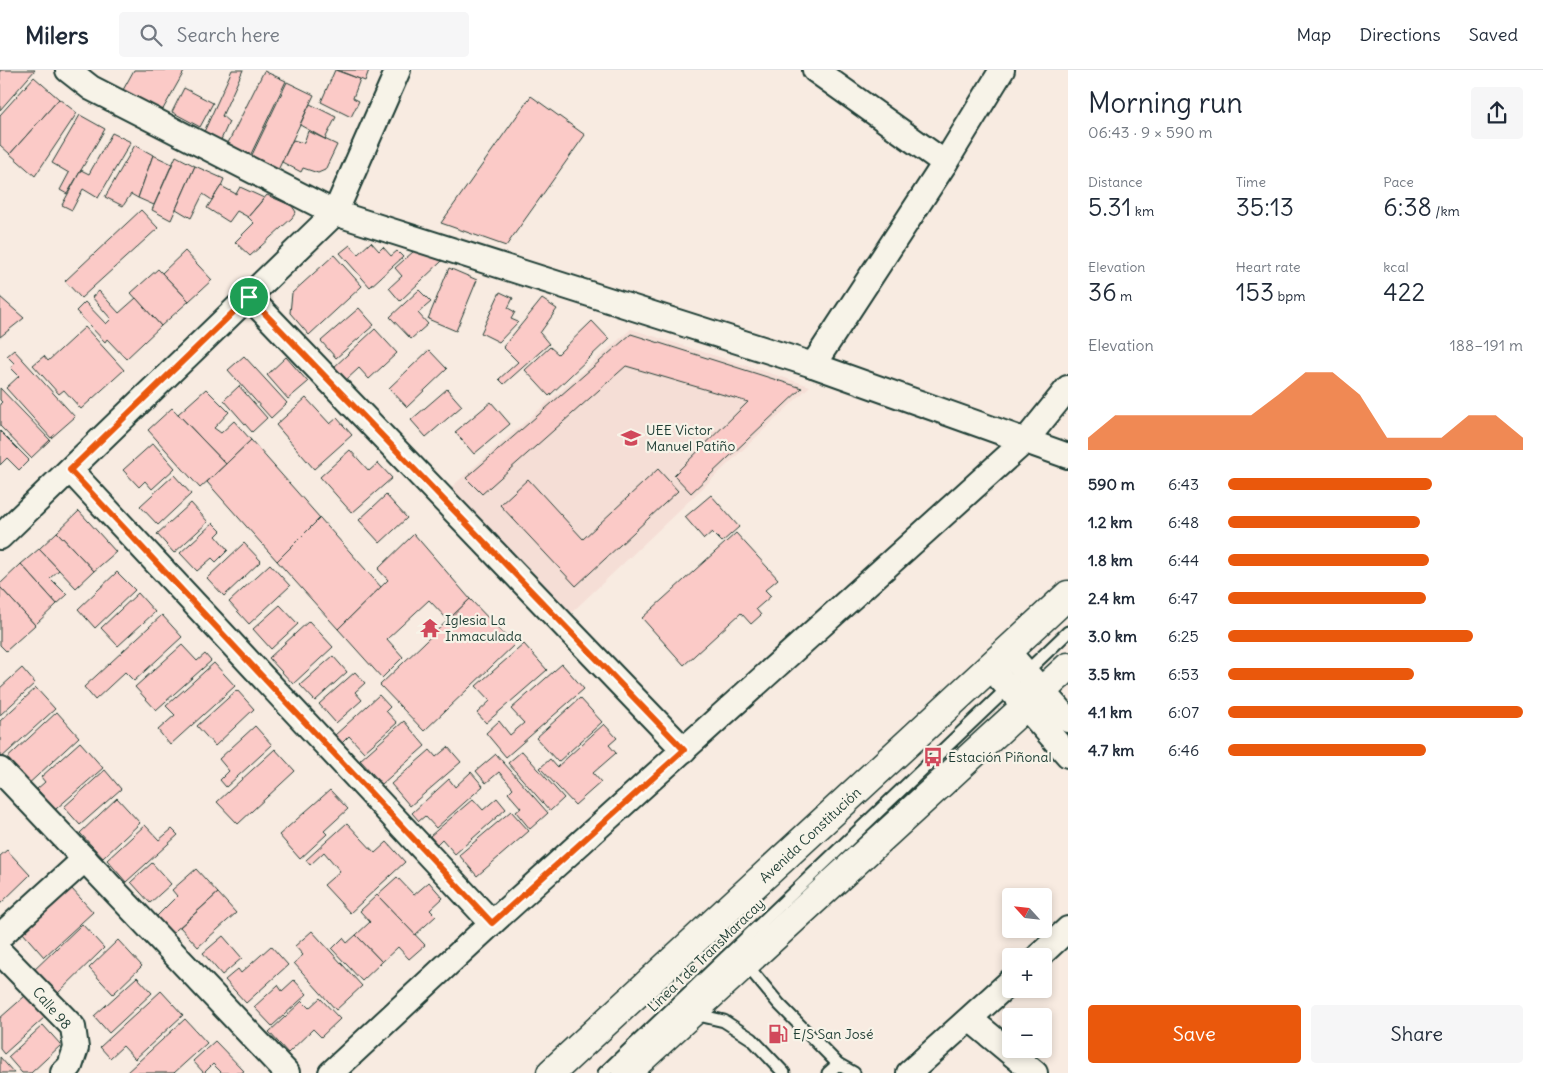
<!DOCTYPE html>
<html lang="en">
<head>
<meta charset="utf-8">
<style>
  :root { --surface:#fff; --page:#f6f6f7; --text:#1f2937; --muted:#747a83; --line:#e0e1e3; --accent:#ea580c }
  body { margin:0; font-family:Delius,sans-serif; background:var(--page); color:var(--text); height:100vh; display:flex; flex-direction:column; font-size:19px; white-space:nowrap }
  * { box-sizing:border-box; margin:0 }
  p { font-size:16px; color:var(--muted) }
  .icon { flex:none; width:28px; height:28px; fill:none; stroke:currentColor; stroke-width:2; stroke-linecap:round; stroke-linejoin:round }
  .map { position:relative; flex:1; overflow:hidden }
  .panel { display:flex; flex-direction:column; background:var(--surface); width:475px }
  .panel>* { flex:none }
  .needle { width:32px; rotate:297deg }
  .fabs { position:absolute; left:1002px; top:818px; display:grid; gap:10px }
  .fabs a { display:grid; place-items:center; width:50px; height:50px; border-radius:5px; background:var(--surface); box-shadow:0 2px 8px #0003; font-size:25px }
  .pin { position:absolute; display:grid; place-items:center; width:42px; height:42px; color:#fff; margin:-21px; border:2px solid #fff; border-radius:50%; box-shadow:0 1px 5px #0007 }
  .round { display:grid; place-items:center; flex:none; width:52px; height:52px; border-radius:5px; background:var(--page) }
  .summary { display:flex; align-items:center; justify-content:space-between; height:85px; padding:0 20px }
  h1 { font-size:28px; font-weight:600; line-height:38px }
  .figures { display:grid; grid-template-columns:repeat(3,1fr); gap:8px; height:85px; padding:5px 20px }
  .figures div { display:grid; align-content:center }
  .figures b { font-size:25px; font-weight:600 }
  .figures small { font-size:14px; font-weight:400 }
  .figures p { font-size:14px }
  .chart { height:140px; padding:10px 20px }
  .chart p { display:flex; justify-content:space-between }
  .chart svg { width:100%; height:90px; margin-top:5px; fill:var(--accent); opacity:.7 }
  .button { display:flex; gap:10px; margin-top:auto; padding:10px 20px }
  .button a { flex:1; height:58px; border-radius:5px; background:var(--accent); color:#fff; font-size:20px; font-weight:600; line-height:58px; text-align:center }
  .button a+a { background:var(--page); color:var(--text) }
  ul { padding:0 20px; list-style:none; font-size:16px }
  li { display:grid; grid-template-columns:80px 60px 1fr; align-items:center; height:38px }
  li i { height:12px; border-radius:6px; background:var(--accent) }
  header { display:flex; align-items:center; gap:30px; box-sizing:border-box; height:70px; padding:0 25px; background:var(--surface); border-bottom:1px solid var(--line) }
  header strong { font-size:24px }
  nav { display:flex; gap:28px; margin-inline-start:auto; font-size:18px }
  .search { width:350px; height:45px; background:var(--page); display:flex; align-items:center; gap:12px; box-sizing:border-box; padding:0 18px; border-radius:5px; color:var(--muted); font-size:19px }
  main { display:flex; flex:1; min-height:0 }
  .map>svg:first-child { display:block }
</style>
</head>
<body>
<header>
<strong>Milers</strong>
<div class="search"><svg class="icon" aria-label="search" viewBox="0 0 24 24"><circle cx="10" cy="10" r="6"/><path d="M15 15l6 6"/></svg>Search here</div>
<nav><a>Map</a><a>Directions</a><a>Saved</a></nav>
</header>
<main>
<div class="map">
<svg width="1068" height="1003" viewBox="0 0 1068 1003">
  <rect width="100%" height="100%" fill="#f8ebe1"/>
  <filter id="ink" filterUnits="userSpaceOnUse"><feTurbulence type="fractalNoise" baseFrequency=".02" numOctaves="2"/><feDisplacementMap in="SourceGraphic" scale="10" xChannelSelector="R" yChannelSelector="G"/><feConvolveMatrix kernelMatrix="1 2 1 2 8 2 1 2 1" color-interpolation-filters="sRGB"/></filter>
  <g filter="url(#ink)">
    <polygon fill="#f5ded6" points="631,259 810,316 569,545 448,420"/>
    <g fill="#fbcac7" stroke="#1f3d34">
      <polygon points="0,0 35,0 0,40"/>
      <polygon points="134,0 185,0 162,41 123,20"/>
      <polygon points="232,0 243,0 222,46 229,52 220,72 203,64"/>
      <polygon points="335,0 360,9 353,28 359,31 351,47 321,32"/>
      <polygon points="337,0 369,0 365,11"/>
      <polygon points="264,1 286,11 250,86 227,75"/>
      <polygon points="34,7 59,29 10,84 0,75 0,45"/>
      <polygon points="287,12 314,25 278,100 251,87"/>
      <polygon points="184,18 213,33 200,57 172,42"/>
      <polygon points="531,26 585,65 506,176 441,153"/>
      <polygon points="59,29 77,43 35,106 10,84"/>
      <polygon points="310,34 336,47 325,69 300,55"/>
      <polygon points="80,45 105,59 67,124 60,120 69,103 52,93"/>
      <polygon points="308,61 337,75 325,100 318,103 303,98 301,102 282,92 293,70 304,73"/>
      <polygon points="112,63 131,72 98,128 83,119 72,140 62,135 81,100 89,104"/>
      <polygon points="135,75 153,85 138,128 131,124 123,136 105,127"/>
      <polygon points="153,85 172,94 154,135 138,128"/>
      <polygon points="176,86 195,96 171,150 152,140"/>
      <polygon points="195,96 224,109 221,116 212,130 203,124 191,148 176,139"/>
      <polygon points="221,116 236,124 240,117 264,128 248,147 237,141 229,152 207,138"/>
      <polygon points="267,125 292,136 296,142 292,148 250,186 235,172 254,153 248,147"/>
      <polygon points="141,140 158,158 81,228 65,211"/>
      <polygon points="371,172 379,181 383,177 391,186 397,181 403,187 370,217 340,183 350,175 358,184"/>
      <polygon points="185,181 212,210 189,231 162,203"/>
      <polygon points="414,181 442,191 400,231 389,218 402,206 395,198"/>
      <polygon points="334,185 362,216 309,265 290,243 292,223"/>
      <polygon points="449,198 477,210 456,261 428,249"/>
      <polygon points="158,199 189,231 161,256 131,223"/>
      <polygon points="419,220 431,232 418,243 428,254 411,269 390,247"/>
      <polygon points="99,221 119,243 136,228 161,256 126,289 107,269 105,272 76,241 85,232 106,254 111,249 92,227"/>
      <polygon points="500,222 513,228 508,238 515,242 511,249 518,252 499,272 481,263"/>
      <polygon points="0,227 24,248 0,267"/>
      <polygon points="542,229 557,239 540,263 549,274 504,314 499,309 518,292 503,277"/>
      <polygon points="359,238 374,255 336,288 321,271"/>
      <polygon points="592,251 609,269 549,326 525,300 550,277 558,284"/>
      <polygon points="85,257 124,300 81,339 64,320 59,324 33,295 44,286 48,291"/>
      <polygon points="375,259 397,283 369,309 359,298 345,311 333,298"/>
      <polygon points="631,264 802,318 691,423 674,405 748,332 626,296 482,424 466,408"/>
      <polygon points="14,280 75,347 51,368 6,318 19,306 11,298 14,293 7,286"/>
      <polygon points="429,280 447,299 407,337 389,318"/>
      <polygon points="244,286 287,333 271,348 228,300"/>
      <polygon points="286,287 308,312 288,329 267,305"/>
      <polygon points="239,316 267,348 252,362 224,330"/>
      <polygon points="0,318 50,370 31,388 0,356 0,334 2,332 0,330"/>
      <polygon points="206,319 229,342 214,358 221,363 234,351 251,370 226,394 178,344"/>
      <polygon points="447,319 462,336 426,367 411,350"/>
      <polygon points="306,328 330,354 337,348 352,365 314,399 276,355"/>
      <polygon points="491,332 510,354 474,384 455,362"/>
      <polygon points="172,338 226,394 200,418 148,360"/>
      <polygon points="0,361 29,390 19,400 7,388 0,395"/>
      <polygon points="251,370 320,448 277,491 207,412"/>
      <polygon points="153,373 175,398 152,419 145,411 139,417 123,400"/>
      <polygon points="350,380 369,401 378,393 392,408 352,443 320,407"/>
      <polygon points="658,399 678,421 576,516 500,435 528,409 583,469"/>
      <polygon points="174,405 191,424 158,455 140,436"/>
      <polygon points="386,425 407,448 380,473 359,450"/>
      <polygon points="711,425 739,457 722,472 712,462 704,469 685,447"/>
      <polygon points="191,433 208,452 174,483 157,464"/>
      <polygon points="79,441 116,482 94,501 57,462"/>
      <polygon points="320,448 381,517 338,559 277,491"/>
      <polygon points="213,453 221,461 216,466 228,480 216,492 212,488 197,501 180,483"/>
      <polygon points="57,462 94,501 76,518 39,479"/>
      <polygon points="736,463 778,509 765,520 771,526 756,539 761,545 751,554 741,543 684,595 642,548"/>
      <polygon points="414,464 470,529 448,550 429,530 387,569 403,587 382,608 338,559 388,510 378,499"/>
      <polygon points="244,473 261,491 224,526 207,508"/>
      <polygon points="39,479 59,500 50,508 67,525 57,534 21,494"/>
      <polygon points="21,494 57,534 35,555 0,517 0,514"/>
      <polygon points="270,494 290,516 249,554 229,532"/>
      <polygon points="117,502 135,520 95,558 78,539"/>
      <polygon points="0,517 35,555 6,581 0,575"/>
      <polygon points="138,523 155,542 118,576 101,558"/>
      <polygon points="470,529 514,575 424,661 380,615"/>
      <polygon points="280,535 298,554 271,579 253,559"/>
      <polygon points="162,545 182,567 134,611 125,602 95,630 84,617"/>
      <polygon points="309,551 333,577 293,614 269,588"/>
      <polygon points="524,574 547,600 486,653 477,643 490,631 476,616"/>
      <polygon points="182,575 197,591 205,584 211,591 156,640 135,617"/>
      <polygon points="333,586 347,602 315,631 300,615"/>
      <polygon points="214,593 235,616 170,675 158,660 175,645 166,636"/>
      <polygon points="562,594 584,619 506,687 486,663 499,651 510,665 524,653 511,639"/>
      <polygon points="22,598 35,613 0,645 0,618"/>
      <polygon points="355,602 365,613 355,622 362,630 336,653 319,634"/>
      <polygon points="36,618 55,639 0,689 0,651"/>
      <polygon points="237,620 254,639 215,676 197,656"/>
      <polygon points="379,625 390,637 386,641 397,653 364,682 349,666 341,674 334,666"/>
      <polygon points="580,628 602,652 558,692 536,668"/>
      <polygon points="57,642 79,667 24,718 2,693"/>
      <polygon points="404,651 425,676 382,714 360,690"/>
      <polygon points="604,654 617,668 609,675 616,683 593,703 601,712 575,735 540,698 550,689 557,697"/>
      <polygon points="255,656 272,675 226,717 220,710 229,701 219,689"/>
      <polygon points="80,672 103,698 49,745 38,733 44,727 37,719 45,712 41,707"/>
      <polygon points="448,677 461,692 410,736 391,714 430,680 436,687"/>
      <polygon points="275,679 295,701 238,754 217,732"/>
      <polygon points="522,681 564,728 550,741 508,693"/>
      <polygon points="496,684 548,743 530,759 516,742 521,738 508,723 513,718 499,702 486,713 476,701"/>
      <polygon points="105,700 121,719 80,755 64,737"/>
      <polygon points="471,702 483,716 436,758 425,746 419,751 412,743 449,709 455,717"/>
      <polygon points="330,720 348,739 324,761 327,764 300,789 279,765"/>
      <polygon points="117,728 140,753 103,788 80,763"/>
      <polygon points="497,728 506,739 455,784 442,769 437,774 430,766 473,729 483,740"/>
      <polygon points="511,741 529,761 477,806 459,785"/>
      <polygon points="347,753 375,783 387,772 405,792 350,843 324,815 340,801 324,782 310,795 306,790"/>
      <polygon points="145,755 159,770 172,759 178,765 126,812 107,790"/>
      <polygon points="7,780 30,805 0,834 0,786"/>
      <polygon points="152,793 171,814 150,833 131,812"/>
      <polygon points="196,799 218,823 168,867 153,850 177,826 172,820"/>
      <polygon points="397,807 414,825 429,812 443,828 430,840 436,846 415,865 377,825"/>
      <polygon points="71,818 93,842 44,887 22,862"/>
      <polygon points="218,823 236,843 198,877 180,857"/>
      <polygon points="377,825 425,875 409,889 398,877 382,892 356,865 370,852 360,841"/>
      <polygon points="82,854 104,878 53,928 30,904"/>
      <polygon points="312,861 362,916 336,940 294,893 303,885 295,876"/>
      <polygon points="356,865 382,892 362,911 332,879 343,868 347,873"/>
      <polygon points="223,866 242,888 222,905 203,883"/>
      <polygon points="118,870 142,896 113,924 89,898"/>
      <polygon points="271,876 288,895 246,933 225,910 238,899 241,903"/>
      <polygon points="137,907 152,923 109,963 94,946"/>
      <polygon points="294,910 307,924 272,956 254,937 278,915 282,921"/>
      <polygon points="161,921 183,945 135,989 123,976 110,988 100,977"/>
      <polygon points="25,926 45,947 4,984 0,979 0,948"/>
      <polygon points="320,928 340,949 321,967 313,959 288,983 269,962 302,931 309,938"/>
      <polygon points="185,949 207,973 174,1003 126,1003"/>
      <polygon points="43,955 61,975 31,1003 22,1003 8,987"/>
      <polygon points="215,971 244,1001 241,1003 222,1003 213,994 204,1003 193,991"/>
      <polygon points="0,987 14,1003 0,1003"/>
    </g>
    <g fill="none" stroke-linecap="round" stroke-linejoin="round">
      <defs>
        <g id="lane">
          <polyline points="1024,604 1068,562"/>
          <polyline points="745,893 779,934 838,994 854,1003"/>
          <polyline points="694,944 724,951 752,969 784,1003"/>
          <polyline points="604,1003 1010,616"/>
          <polyline points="828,1003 838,994"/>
        </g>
        <g id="street">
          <polyline points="68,0 91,18 335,143 813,295 1068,386"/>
          <polyline points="815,0 945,93"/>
          <polyline points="249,227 684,680"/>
          <polyline points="813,295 945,93 1002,0"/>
          <polyline points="70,400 492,853"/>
          <polyline points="0,467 335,143 398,0"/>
          <polyline points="1008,582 1068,650"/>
          <polyline points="991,598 1068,685"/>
          <polyline points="0,700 287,1003"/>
          <polyline points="0,866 85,789"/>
          <polyline points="0,882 73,957 76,978 70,996 63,1003"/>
          <polyline points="1039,886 1068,859"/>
          <polyline points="970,949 1035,1003"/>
          <polyline points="331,1003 492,853 1026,370 1068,318"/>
          <polyline points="909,1003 1011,911"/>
        </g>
        <g id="secondary">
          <polyline points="551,1003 1068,525"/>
          <polyline points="626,1003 1068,597"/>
        </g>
      </defs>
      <use href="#lane" stroke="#1f3d34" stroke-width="15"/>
      <use href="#street" stroke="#1f3d34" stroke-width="28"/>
      <use href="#secondary" stroke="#1f3d34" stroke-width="31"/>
      <use href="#lane" stroke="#f7f3e8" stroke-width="11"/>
      <use href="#street" stroke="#f7f3e8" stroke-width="24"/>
      <use href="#secondary" stroke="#f7f3e8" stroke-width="28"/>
    </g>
  </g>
  <g fill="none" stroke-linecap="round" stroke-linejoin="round" filter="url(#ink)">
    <defs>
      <polygon id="route" points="249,227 684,680 492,853 70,400"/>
    </defs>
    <use href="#route" stroke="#fff" stroke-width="10"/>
    <use href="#route" stroke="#ea580c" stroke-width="6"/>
  </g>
  <defs>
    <symbol id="school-bare" viewBox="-9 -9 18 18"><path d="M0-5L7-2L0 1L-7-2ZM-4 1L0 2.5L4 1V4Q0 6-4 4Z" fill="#d1495b" stroke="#f7f3e8" stroke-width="2.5" paint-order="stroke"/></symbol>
    <symbol id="temple-bare" viewBox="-9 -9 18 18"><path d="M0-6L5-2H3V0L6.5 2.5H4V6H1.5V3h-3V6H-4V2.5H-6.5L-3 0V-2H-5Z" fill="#d1495b" stroke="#f7f3e8" stroke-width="2.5" paint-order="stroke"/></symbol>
    <symbol id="bus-bare" viewBox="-9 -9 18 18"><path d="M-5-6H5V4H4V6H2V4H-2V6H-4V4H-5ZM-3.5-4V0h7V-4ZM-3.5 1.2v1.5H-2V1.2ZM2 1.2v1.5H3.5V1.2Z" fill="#d1495b" stroke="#f7f3e8" stroke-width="2.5" paint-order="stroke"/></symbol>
    <symbol id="fuel-bare" viewBox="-9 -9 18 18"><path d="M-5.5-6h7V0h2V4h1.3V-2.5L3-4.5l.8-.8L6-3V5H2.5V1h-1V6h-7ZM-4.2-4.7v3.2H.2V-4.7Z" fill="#d1495b" stroke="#f7f3e8" stroke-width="2.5" paint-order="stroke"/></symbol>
  </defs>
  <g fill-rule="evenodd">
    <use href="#school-bare" x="617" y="354" width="28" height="28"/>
    <use href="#temple-bare" x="416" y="544" width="28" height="28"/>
    <use href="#bus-bare" x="919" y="673" width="28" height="28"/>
    <use href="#fuel-bare" x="764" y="950" width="28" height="28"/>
  </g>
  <g text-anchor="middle" stroke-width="4.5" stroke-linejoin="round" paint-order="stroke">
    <g font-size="14" fill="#1f3d34" stroke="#f7f3e8" text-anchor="start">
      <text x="646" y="365">UEE Victor<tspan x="646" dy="16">Manuel Patiño</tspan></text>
      <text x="445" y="555">Iglesia La<tspan x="445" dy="16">Inmaculada</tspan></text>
      <text x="948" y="692">Estación Piñonal</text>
      <text x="793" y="969">E/S San José</text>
    </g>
    <g font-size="14" fill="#1f3d34" stroke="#f7f3e8">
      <text transform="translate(810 765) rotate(-43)" y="5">Avenida Constitución</text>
      <text transform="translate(706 885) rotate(-44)" y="5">Línea 1 de TransMaracay</text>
      <text transform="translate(52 938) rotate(49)" y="5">Calle 98</text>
    </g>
  </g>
</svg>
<div class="fabs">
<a><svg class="needle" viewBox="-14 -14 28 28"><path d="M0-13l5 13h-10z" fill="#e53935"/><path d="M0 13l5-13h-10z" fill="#747a83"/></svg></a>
<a>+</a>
<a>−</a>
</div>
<div class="pin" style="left:249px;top:227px;background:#1e9e55"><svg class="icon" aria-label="arrive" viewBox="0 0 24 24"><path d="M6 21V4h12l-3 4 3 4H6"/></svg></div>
</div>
<section class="panel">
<div class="summary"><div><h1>Morning run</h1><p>06:43 · 9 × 590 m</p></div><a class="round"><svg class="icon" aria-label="share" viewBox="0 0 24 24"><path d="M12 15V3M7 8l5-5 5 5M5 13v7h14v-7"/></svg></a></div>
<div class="figures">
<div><p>Distance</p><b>5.31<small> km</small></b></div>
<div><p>Time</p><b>35:13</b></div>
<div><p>Pace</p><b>6:38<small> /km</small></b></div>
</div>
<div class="figures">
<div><p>Elevation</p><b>36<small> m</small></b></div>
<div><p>Heart rate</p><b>153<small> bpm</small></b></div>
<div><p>kcal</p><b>422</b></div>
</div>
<div class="chart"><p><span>Elevation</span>188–191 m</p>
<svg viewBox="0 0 160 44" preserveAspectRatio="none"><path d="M0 44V38L10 27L20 27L30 27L40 27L50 27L60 27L70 17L80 6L90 6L100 17L110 38L120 38L130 38L140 27L150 27L160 38V44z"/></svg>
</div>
<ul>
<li><b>590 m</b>6:43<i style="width:69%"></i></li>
<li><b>1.2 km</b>6:48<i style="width:65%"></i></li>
<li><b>1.8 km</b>6:44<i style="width:68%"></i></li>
<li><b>2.4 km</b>6:47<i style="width:67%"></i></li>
<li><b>3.0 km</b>6:25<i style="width:83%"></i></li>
<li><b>3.5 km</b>6:53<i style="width:63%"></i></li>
<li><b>4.1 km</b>6:07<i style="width:100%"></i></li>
<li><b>4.7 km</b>6:46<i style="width:67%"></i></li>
</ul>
<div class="button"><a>Save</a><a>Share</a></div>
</section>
</main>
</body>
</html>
